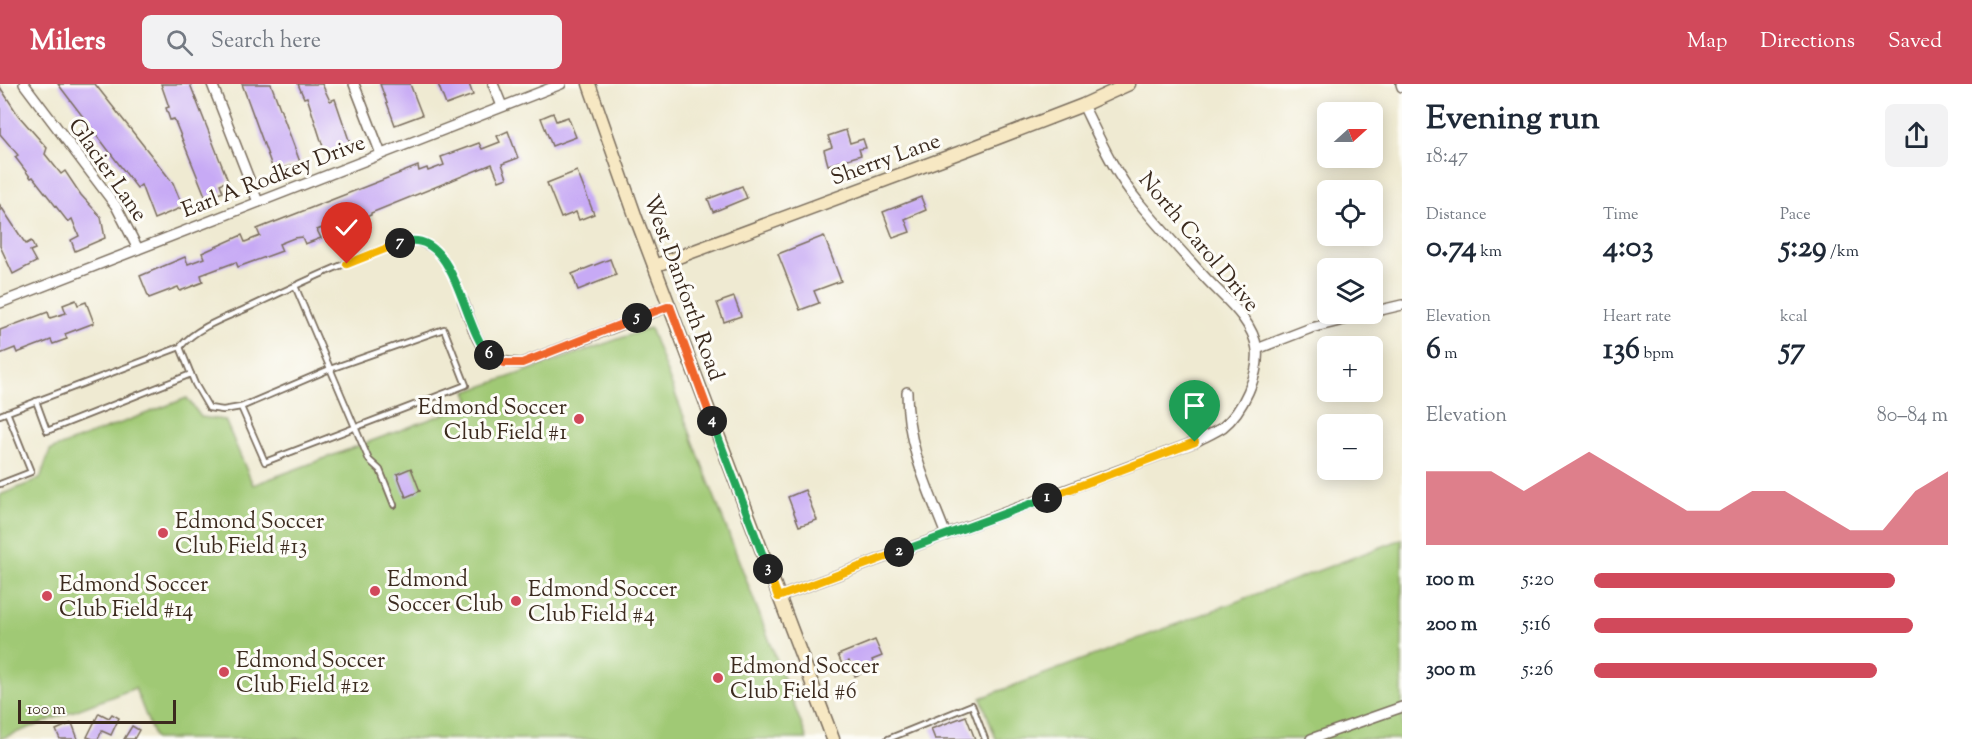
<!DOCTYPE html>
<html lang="en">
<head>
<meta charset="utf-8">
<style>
  :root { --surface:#fff; --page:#f2f2f3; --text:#1f2937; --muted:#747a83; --accent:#d1495b }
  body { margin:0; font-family:"Sorts Mill Goudy",serif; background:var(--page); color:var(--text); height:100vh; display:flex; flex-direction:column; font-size:22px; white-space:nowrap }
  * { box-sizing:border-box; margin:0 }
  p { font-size:20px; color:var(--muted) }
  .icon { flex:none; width:33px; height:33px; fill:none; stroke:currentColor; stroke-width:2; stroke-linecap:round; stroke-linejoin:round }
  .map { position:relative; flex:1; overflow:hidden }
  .sheet { display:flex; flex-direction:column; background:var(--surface); width:570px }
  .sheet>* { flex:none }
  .needle { width:39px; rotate:69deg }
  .fabs { position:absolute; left:1317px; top:18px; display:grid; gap:12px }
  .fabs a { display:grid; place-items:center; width:66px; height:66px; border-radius:9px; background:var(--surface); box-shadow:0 3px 15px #0003; font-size:30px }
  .scale { position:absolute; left:18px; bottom:15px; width:158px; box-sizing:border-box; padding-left:6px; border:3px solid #3b2a1e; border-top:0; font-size:16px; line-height:21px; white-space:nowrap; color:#3b2a1e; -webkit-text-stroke:4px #fdfcf7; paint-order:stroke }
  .pin { position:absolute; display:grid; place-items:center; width:51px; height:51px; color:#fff; margin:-62px -26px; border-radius:50% 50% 50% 0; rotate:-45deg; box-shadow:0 0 6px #0007 }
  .pin .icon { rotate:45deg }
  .km { position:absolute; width:30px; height:30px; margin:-15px; border-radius:50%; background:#222; color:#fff; font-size:16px; line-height:30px; text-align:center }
  .round { display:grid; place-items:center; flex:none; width:63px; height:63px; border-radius:9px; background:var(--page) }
  .head { display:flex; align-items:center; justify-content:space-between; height:102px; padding:0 24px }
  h1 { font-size:33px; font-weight:700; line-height:45px }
  .stats { display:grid; grid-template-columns:repeat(3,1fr); gap:9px; height:102px; padding:6px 24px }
  .stats div { display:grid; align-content:center }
  .stats b { font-size:30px; font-weight:700 }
  .stats small { font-size:16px; font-weight:400 }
  .stats p { font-size:16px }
  .chart { height:168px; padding:12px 24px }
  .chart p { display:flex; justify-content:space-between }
  .chart svg { width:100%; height:108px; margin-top:6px; fill:var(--accent); opacity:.7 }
  ul { padding:0 24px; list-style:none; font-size:20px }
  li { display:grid; grid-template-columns:96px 72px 1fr; align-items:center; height:45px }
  li i { height:15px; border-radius:8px; background:var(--accent) }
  header { display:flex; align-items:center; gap:36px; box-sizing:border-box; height:84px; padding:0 30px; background:var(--accent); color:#fff }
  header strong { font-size:28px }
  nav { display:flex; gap:33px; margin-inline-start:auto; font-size:21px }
  .search { width:420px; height:54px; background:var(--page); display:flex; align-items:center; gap:15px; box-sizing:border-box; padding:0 21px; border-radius:9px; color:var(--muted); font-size:22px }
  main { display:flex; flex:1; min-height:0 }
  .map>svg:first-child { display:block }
</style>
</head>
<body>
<header>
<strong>Milers</strong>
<div class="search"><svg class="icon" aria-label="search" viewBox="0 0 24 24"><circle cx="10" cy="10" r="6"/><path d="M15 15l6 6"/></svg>Search here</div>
<nav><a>Map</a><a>Directions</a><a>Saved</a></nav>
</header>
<main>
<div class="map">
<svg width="1402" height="655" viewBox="0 0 1402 655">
  <rect width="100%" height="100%" fill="#fdfcf7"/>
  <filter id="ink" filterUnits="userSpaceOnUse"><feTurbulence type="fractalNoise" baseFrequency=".0167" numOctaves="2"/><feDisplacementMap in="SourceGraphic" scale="12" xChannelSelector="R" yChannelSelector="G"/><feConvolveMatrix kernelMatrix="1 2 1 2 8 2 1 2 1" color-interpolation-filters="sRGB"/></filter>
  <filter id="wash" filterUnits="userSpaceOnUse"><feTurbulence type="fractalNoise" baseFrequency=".008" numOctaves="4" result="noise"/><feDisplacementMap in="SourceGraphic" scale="24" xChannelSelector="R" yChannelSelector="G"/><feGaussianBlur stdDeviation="1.35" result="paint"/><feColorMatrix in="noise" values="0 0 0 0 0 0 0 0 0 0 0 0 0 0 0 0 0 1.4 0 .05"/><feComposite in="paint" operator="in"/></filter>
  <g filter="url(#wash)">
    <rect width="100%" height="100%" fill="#efead2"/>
    <g fill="#a0c975" stroke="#6e7a4a" stroke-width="1.5">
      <polygon points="650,244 807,655 155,655 135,604 0,655 0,411 40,395 50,366 187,314 201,333 225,336 253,401 471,320 466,308"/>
      <polygon points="1402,455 1402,655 996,655 981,614"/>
    </g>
    <g id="blocks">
      <g fill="#c7aaf5">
        <polygon points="58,0 95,0 173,99 183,123 154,135 141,101 137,104"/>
        <polygon points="161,0 190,0 228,97 220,100 223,108 206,114 174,35 170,36 166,24 169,23"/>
        <polygon points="242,0 271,0 300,78 274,88"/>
        <polygon points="298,0 322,0 330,17 335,15 350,59 325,69 307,13 304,14"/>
        <polygon points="380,0 410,0 422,31 395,41"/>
        <polygon points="438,0 469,0 473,11 446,21"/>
        <polygon points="0,3 18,31 47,64 45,70 61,90 65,87 81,111 101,133 105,154 75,167 71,156 79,152 72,135 68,138 33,93 31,94 15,73 18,71 0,50"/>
        <polygon points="553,29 556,37 568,33 576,53 552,62 541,34"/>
        <polygon points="846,46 850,59 863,55 866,64 859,65 861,71 828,81 824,66 832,63 828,52"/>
        <polygon points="508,47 518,74 502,80 507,94 499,97 492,80 371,129 371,131 355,137 353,132 317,146 321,154 305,160 302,153 294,154 279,160 282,167 238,183 236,178 201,191 203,198 180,207 178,203 149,214 140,192 185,173 188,180 204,174 202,169 242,151 245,158 260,152 257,145 418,82 419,87 427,84 428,87 444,81 441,73 479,59 482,65 500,58 497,52"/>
        <polygon points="577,87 594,130 579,136 576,128 561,134 547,99"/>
        <polygon points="742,102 747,114 713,128 708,115"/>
        <polygon points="921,113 926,126 905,135 910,148 893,154 883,128"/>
        <polygon points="0,121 23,156 26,160 31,157 35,165 30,167 36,178 13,190 0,162"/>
        <polygon points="824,152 841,197 814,207 819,219 800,226 778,170"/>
        <polygon points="610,175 616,191 578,206 572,190"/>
        <polygon points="734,213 741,232 724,238 717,219"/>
        <polygon points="76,216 78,221 86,218 94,239 65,250 67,255 53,260 51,256 17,269 15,264 0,270 0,246 48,228 50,234 66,229 63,221"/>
        <polygon points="411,384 420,407 406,413 397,390"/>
        <polygon points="805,406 817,436 799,442 788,413"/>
        <polygon points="875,556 882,572 872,576 875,584 855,592 849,577 842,580 838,571"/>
        <polygon points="99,629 109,634 112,630 119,634 111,651 102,647 98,655 93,655 87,653"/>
        <polygon points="966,632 975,655 935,655 931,645"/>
        <polygon points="72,639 78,655 60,655 56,646"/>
        <polygon points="132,642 139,646 134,655 124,655"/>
      </g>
    </g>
  </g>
  <g filter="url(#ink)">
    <use href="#blocks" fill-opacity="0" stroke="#7a6d5d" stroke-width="1.5"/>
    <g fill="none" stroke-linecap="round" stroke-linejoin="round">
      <defs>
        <g id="lane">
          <polyline points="295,202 369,376 380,386 394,421"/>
          <polygon points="444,245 466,301 265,378 241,323 330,285"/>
          <polyline points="180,263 195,300 209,324 223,326 241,323"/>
          <polyline points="36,317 47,347 191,290"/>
          <path d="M0 331 180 263C198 242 228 233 252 222 303 198 355 173 409 156 443 162 452 187 463 217"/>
          <polyline points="0,400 31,388 7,328"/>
          <polyline points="888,655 972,621 985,655"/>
        </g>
        <g id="street">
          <polyline points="24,0 116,122 138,165"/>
          <polyline points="212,0 258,118"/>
          <polyline points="354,0 381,70"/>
          <polyline points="493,0 502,22"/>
          <polyline points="1401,0 1402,3"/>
          <path d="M463 217C476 251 479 280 522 279L670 222"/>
          <polyline points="0,219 561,0"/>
          <polyline points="1372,228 1402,221"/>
          <polyline points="1257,265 1311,244 1368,230"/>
          <path d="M907 308C907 362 927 402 946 451"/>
          <path d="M778 513 1195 358C1204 353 1214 349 1223 343 1242 328 1260 290 1257 265 1252 233 1221 212 1201 189 1180 166 1160 144 1140 120 1115 90 1100 56 1083 21"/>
          <polyline points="1311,655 1402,623"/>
        </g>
        <g id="secondary">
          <polyline points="589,0 636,134 833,655"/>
          <polyline points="654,182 969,65 1083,21 1129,0"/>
        </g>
      </defs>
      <use href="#lane" stroke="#7a6d5d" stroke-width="8"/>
      <use href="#street" stroke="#7a6d5d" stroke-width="12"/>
      <use href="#secondary" stroke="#7a6d5d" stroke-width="15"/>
      <use href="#lane" stroke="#fff" stroke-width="4.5"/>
      <use href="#street" stroke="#fff" stroke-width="9"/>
      <use href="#secondary" stroke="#f7e8c3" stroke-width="12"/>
    </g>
  </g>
  <g fill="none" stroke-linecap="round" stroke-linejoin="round" filter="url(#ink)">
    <defs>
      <polyline id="split-1" points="1047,414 1195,358"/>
      <polyline id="split-2" points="899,468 1047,414"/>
      <polyline id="split-3" points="768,485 778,513 899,468"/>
      <polyline id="split-4" points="712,337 768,485"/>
      <polyline id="split-5" points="637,234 670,222 712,337"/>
      <polyline id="split-6" points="489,271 504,279 522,279 637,234"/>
      <path id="split-7" d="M400 159C456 140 462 244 489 271"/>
      <polyline id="split-8" points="347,180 400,159"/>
    </defs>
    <use href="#split-1" stroke="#fff" stroke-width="12"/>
    <use href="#split-2" stroke="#fff" stroke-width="12"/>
    <use href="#split-3" stroke="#fff" stroke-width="12"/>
    <use href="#split-4" stroke="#fff" stroke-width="12"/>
    <use href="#split-5" stroke="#fff" stroke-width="12"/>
    <use href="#split-6" stroke="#fff" stroke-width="12"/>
    <use href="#split-7" stroke="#fff" stroke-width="12"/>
    <use href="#split-8" stroke="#fff" stroke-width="12"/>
    <use href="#split-1" stroke="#f5b400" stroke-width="8"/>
    <use href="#split-2" stroke="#22a559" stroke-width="8"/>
    <use href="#split-3" stroke="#f5b400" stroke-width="8"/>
    <use href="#split-4" stroke="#22a559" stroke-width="8"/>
    <use href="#split-5" stroke="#f0652b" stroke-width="8"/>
    <use href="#split-6" stroke="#f0652b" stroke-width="8"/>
    <use href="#split-7" stroke="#22a559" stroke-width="8"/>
    <use href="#split-8" stroke="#f5b400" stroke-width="8"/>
  </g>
  <g fill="#d1495b" stroke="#fdfcf7" stroke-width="2">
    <circle cx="579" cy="335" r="6"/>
    <circle cx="163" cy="449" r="6"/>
    <circle cx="375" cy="507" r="6"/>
    <circle cx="47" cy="512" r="6"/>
    <circle cx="516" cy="517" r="6"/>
    <circle cx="224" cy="588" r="6"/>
    <circle cx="718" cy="594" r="6"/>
  </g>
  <g text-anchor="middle" stroke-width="6" stroke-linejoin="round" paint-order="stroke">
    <g font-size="22" fill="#3b2a1e" stroke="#fdfcf7">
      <text transform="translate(885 74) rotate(-20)" y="8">Sherry Lane</text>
      <text transform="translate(109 85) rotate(55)" y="8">Glacier Lane</text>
      <text transform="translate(273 91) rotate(-21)" y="8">Earl A Rodkey Drive</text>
      <text transform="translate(1200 157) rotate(50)" y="8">North Carol Drive</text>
      <text transform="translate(685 203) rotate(70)" y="8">West Danforth Road</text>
    </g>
    <g font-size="22" fill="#3b2a1e" stroke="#fdfcf7" text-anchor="start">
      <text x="567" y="330" text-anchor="end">Edmond Soccer<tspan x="567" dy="25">Club Field #1</tspan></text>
      <text x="175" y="444">Edmond Soccer<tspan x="175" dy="25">Club Field #13</tspan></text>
      <text x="387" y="502">Edmond<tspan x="387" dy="25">Soccer Club</tspan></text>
      <text x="59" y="507">Edmond Soccer<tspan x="59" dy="25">Club Field #14</tspan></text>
      <text x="528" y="512">Edmond Soccer<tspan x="528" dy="25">Club Field #4</tspan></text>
      <text x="236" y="583">Edmond Soccer<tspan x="236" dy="25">Club Field #12</tspan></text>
      <text x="730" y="589">Edmond Soccer<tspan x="730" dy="25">Club Field #6</tspan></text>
    </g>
  </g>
</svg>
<div class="fabs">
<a><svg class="needle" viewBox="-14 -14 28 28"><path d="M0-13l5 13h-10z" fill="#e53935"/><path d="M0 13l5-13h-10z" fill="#747a83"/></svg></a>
<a><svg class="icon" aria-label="locate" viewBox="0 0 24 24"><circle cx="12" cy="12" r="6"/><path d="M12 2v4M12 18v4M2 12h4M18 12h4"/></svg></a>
<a><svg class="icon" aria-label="layers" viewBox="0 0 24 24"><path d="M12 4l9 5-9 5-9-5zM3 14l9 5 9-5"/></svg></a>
<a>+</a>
<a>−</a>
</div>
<div class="scale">100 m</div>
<div class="pin" style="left:1195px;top:358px;background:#1e9e55"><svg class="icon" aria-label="arrive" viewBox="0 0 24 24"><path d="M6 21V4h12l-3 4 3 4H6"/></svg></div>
<div class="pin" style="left:347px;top:180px;background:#d93025"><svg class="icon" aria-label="check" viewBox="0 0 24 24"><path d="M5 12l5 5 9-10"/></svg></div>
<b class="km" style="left:1047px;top:414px">1</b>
<b class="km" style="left:899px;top:468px">2</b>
<b class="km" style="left:768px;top:485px">3</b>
<b class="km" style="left:712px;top:337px">4</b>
<b class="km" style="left:637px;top:234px">5</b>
<b class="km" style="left:489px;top:271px">6</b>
<b class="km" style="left:400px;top:159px">7</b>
</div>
<section class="sheet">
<div class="head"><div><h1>Evening run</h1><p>18:47</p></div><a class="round"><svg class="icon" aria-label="share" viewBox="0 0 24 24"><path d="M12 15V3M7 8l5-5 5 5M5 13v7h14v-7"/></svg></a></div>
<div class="stats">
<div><p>Distance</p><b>0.74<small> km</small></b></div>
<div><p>Time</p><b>4:03</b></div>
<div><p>Pace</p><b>5:29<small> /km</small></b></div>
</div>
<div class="stats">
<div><p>Elevation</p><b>6<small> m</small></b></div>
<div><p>Heart rate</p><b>136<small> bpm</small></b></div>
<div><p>kcal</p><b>57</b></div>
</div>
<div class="chart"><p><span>Elevation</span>80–84 m</p>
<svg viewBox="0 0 160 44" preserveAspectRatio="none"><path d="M0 44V14L10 14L20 14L30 22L40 14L50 6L60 14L70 22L80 30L90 30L100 22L110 22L120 30L130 38L140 38L150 22L160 14V44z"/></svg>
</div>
<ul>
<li><b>100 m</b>5:20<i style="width:85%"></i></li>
<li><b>200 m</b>5:16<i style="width:90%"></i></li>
<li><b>300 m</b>5:26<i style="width:80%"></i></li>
</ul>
</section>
</main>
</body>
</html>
